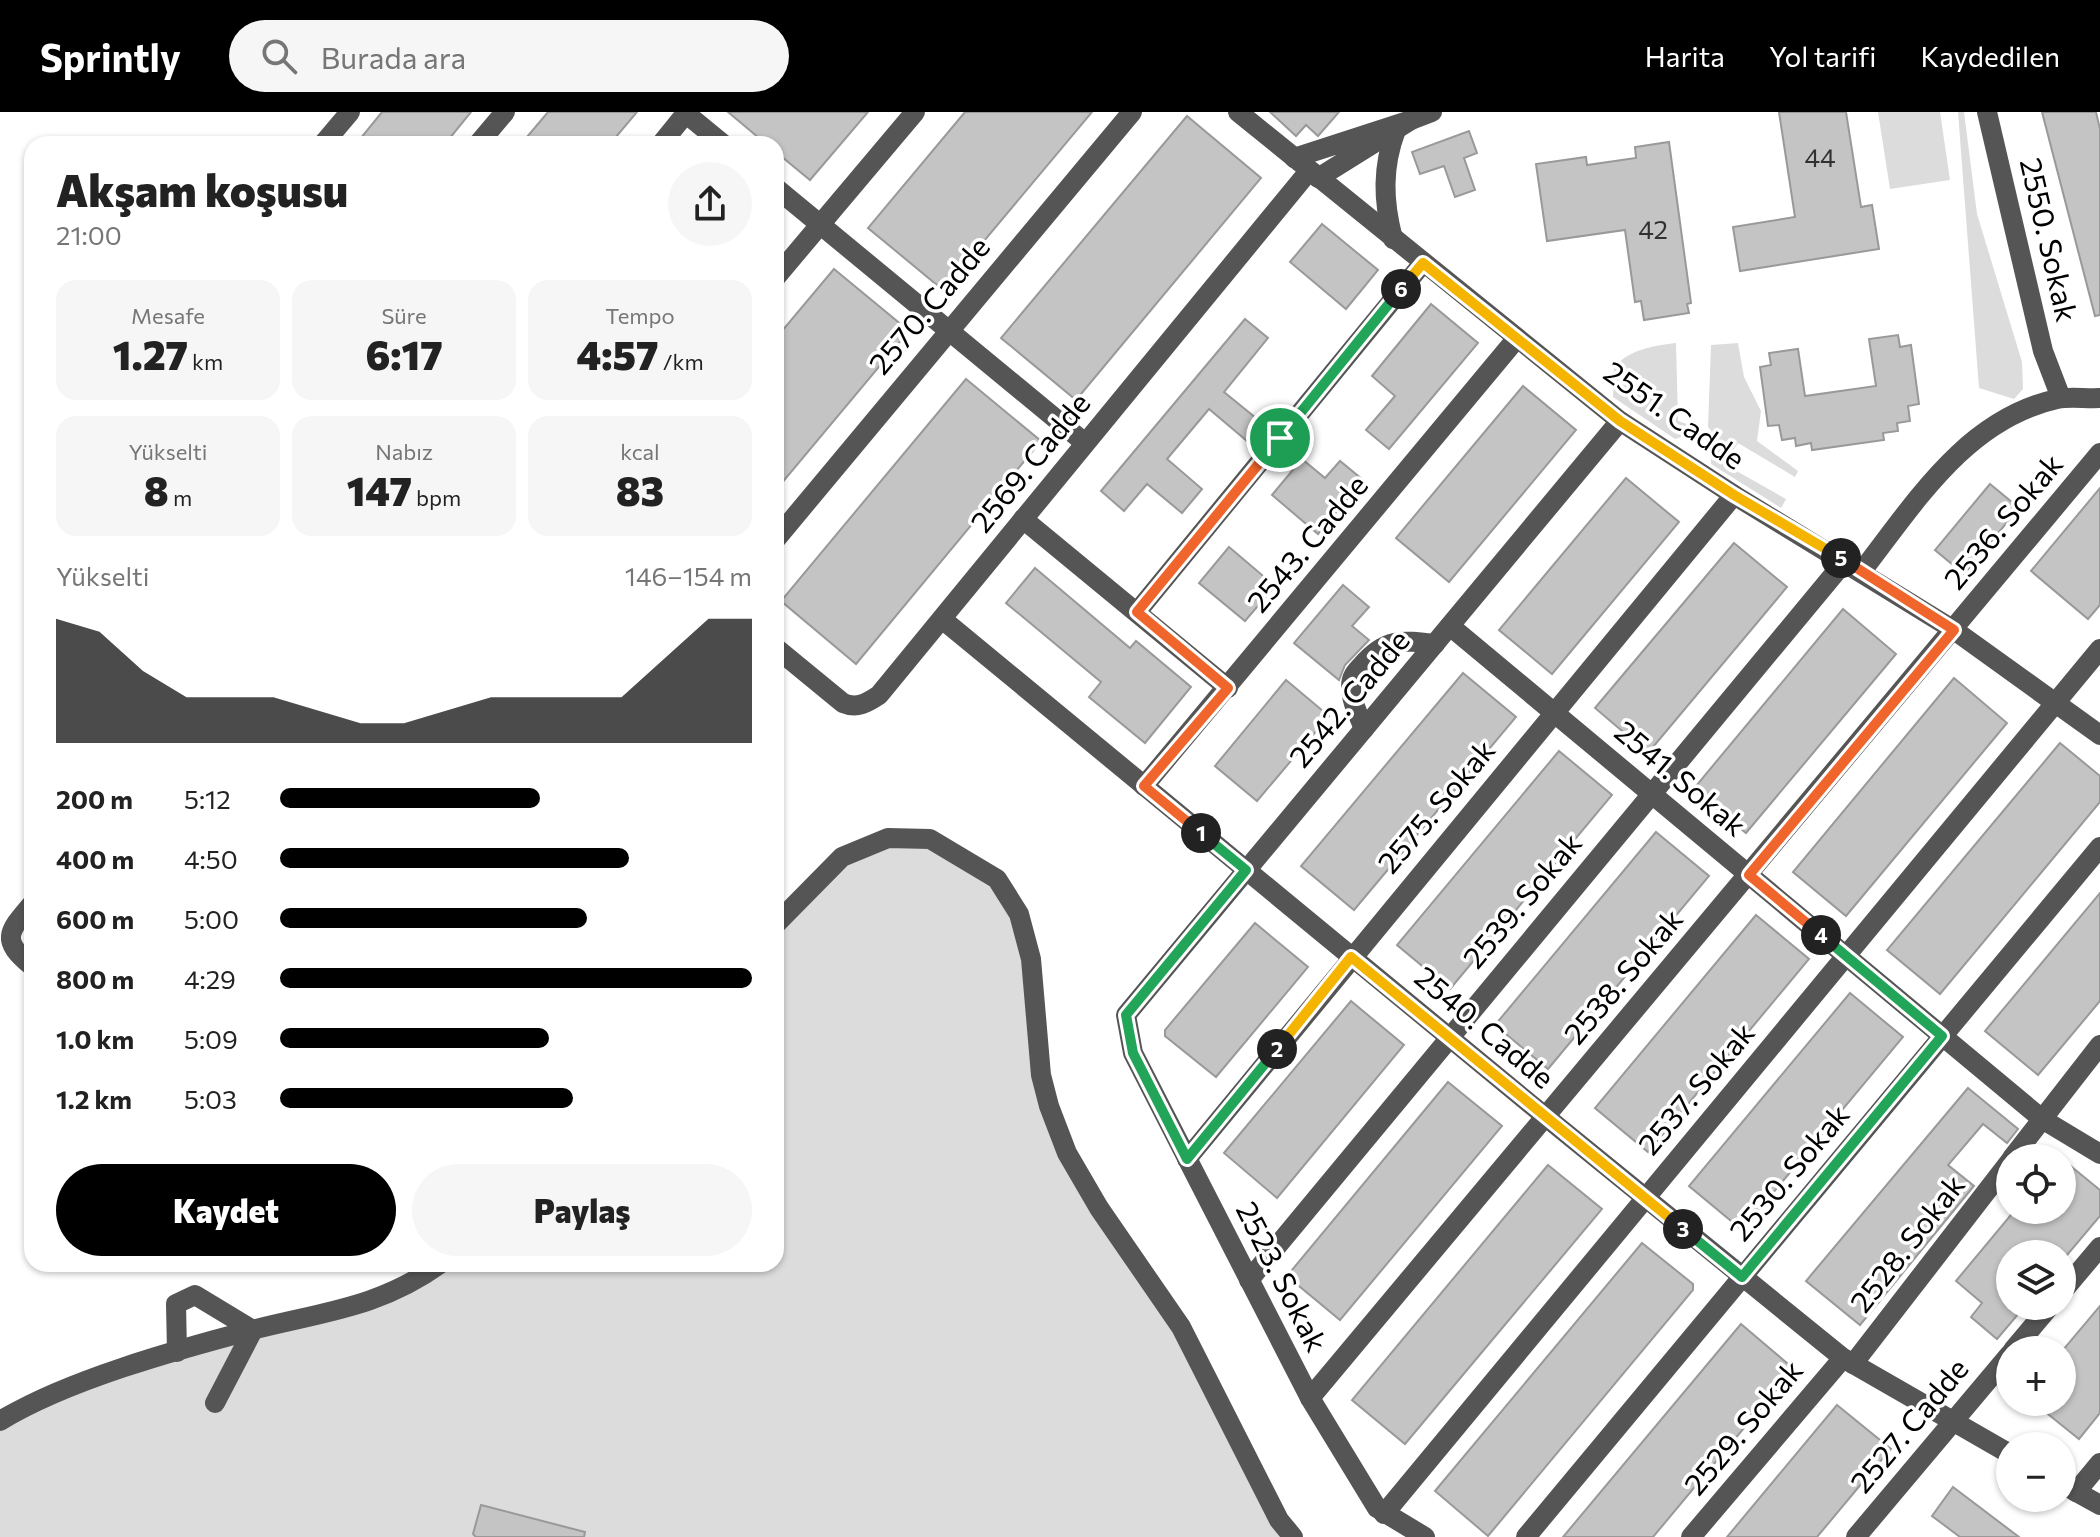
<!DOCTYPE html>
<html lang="tr">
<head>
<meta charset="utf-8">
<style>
  :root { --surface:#fff; --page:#f6f6f6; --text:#222; --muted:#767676; --accent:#000 }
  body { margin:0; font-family:Commissioner,sans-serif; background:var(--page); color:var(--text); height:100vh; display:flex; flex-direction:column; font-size:30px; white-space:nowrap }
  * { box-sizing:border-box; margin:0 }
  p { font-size:26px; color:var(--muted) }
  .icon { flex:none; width:44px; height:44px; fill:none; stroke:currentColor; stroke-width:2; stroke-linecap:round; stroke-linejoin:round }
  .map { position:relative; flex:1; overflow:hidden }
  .panel { position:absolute; left:24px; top:24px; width:760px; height:1136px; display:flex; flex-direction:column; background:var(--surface); border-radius:24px; box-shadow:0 2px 6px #0004 }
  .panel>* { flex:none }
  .tools { position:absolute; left:1996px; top:1032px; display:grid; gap:16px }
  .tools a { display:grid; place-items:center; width:80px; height:80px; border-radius:50%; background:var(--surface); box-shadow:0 2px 6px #0004; font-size:40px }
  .pin { position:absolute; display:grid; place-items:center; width:68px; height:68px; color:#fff; margin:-34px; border:4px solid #fff; border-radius:50%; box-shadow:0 2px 8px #0007 }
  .km { position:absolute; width:40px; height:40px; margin:-20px; border-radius:50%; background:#222; color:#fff; font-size:22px; line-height:40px; text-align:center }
  .round { display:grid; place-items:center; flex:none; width:84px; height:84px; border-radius:42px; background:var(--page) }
  .summary { display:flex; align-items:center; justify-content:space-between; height:136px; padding:0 32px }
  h1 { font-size:44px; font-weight:800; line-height:60px }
  .figures { display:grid; grid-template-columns:repeat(3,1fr); gap:12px; height:136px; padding:8px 32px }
  .figures div { display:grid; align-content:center; border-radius:20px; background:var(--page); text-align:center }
  .figures b { font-size:40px; font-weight:800 }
  .figures small { font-size:22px; font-weight:400 }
  .figures p { font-size:22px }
  .chart { height:224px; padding:16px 32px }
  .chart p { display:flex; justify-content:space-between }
  .chart svg { width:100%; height:144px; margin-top:8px; fill:var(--accent); opacity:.7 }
  .primary-button { display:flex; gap:16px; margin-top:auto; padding:16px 32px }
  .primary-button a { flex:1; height:92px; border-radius:48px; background:var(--accent); color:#fff; font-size:32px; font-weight:800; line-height:92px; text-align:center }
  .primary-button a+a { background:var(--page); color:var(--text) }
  ul { padding:0 32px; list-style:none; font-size:26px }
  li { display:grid; grid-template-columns:128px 96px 1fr; align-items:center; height:60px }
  li i { height:20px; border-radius:10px; background:var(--accent) }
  header { display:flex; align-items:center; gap:48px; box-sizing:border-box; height:112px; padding:0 40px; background:var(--accent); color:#fff }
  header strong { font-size:38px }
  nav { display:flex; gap:44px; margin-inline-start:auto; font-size:28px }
  .search { width:560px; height:72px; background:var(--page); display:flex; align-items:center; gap:20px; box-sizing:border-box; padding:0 28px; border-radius:44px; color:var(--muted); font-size:30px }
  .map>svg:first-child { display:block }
</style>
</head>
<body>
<header>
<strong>Sprintly</strong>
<div class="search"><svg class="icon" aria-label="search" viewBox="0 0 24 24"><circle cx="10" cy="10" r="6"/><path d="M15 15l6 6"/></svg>Burada ara</div>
<nav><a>Harita</a><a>Yol tarifi</a><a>Kaydedilen</a></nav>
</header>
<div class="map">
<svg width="2100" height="1425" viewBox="0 0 2100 1425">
  <rect width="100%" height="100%" fill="#fff"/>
  <g fill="#dcdcdc">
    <polygon points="1878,0 1940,0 1950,68 1890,77"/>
    <polygon points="1958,0 1964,0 1977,102 2022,250 2023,277 2014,287 1979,276"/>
    <path d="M1676 231 1678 309 1687 312 1688 323 1675 327 1613 285 1614 255C1631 237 1652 234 1676 231Z"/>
    <polygon points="1738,231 1744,265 1761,299 1757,329 1798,359 1795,365 1738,331 1724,352 1786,387 1781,396 1711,352 1712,320 1708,315 1711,233"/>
    <polygon points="930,727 997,767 1019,802 1049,994 1181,1215 1293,1425 0,1425 0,1309 22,1295 354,1196 440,1152 776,1152 776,812 842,745"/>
  </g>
  <g fill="#c4c4c4" stroke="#999" stroke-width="2">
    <polygon points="382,0 471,0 445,32 356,32"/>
    <polygon points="548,0 637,0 610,32 521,32"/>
    <polygon points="728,0 868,0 810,68 776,40 776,32 766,32"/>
    <polygon points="965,0 1092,0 943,178 868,116"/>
    <polygon points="1270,0 1339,0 1318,24 1306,13 1296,24"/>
    <polygon points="1779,0 1846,0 1861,95 1872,93 1879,137 1740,159 1733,115 1795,105"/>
    <polygon points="2042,0 2096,0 2100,17 2100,203 2095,204"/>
    <polygon points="1187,4 1261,66 1076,288 1001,226"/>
    <polygon points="1469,19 1477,41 1464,46 1475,78 1455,85 1444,54 1420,62 1412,40"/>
    <polygon points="1669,30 1691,191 1687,192 1689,201 1644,208 1641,189 1635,190 1625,118 1547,129 1536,52 1586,45 1587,53 1636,46 1635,35"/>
    <polygon points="1322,112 1378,158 1346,197 1290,150"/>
    <polygon points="834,157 909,219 776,378 776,226"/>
    <polygon points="1431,192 1478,231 1389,337 1366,318 1395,284 1372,264"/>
    <polygon points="1245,207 1268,226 1224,280 1262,311 1247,329 1209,297 1167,347 1202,377 1182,401 1147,372 1124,399 1101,379"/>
    <polygon points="1898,223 1900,235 1911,233 1919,292 1908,294 1910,309 1897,311 1898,319 1883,321 1884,328 1812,338 1811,331 1796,334 1795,326 1782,328 1779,313 1768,314 1760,255 1771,253 1769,241 1798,237 1805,284 1876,274 1869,227"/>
    <polygon points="966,267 1041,329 856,552 781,489"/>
    <polygon points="1523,274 1576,318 1449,470 1396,426"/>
    <polygon points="1302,347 1325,366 1340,349 1363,368 1318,422 1272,383"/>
    <polygon points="1626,366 1679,410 1552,562 1499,518"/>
    <polygon points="1990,372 2019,396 1964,462 1935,438"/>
    <polygon points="2100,376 2100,493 2088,507 2031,459"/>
    <polygon points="1734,431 1787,475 1648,641 1595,596"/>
    <polygon points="1229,435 1275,474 1245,509 1199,471"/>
    <polygon points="1035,456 1130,536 1136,529 1191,575 1145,631 1089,585 1101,570 1006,491"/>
    <polygon points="1343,473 1369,495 1352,514 1369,528 1345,553 1339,568 1294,531"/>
    <polygon points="1843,497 1896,542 1746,721 1696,680 1696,674"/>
    <polygon points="1463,561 1516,605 1354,798 1301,754"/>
    <polygon points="1954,566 2007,611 1846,804 1793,760"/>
    <polygon points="1286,568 1329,604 1257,689 1215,654"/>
    <polygon points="2060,631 2100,664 2100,690 1940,882 1887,838"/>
    <polygon points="1559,639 1612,683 1450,877 1397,833"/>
    <polygon points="1656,720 1709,764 1548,957 1495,913"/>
    <polygon points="2100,781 2100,889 2038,963 1985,919"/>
    <polygon points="1756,803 1809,847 1648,1040 1595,996"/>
    <polygon points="1255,811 1308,855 1216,965 1165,924 1165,918"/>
    <polygon points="1850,881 1903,925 1742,1118 1689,1074"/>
    <polygon points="1351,889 1404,933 1277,1086 1224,1041"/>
    <polygon points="1448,970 1502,1014 1340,1208 1287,1164"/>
    <polygon points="1968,976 2018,1017 2007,1031 1983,1012 1948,1053 1974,1074 1860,1213 1806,1169"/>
    <polygon points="2062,1047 2100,1078 2100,1104 2062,1149 2062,1142 2010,1142 2010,1194 2025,1194 1997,1227 1971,1205 1982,1191 1956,1169 2015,1098 2062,1098"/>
    <polygon points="1548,1053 1602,1097 1405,1332 1352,1288"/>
    <polygon points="1642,1131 1693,1172 1693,1178 1488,1424 1435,1379"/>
    <polygon points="2100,1194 2100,1301 2079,1327 2033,1290 2062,1290 2062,1239"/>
    <polygon points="1741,1212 1794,1257 1759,1298 1653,1425 1563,1425"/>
    <polygon points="1837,1293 1891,1337 1867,1365 1817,1425 1727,1425"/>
    <polygon points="1953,1375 2019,1425 1960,1425 1932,1404"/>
    <polygon points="481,1393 585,1420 584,1425 476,1425 473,1422"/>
  </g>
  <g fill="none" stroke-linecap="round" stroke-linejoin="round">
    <g stroke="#555" stroke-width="20">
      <polyline points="684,0 723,32"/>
      <polyline points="1238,0 1620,309 1734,383 1954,518 2100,623"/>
      <polyline points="1987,0 2043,239 2061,286"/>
      <polyline points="1411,8 1432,0"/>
      <polyline points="323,32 350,0"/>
      <polyline points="478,32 505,0"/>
      <polyline points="661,32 687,0"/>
      <polyline points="1294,46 1411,8 1318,66"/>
      <polyline points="776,76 1085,331"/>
      <path d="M1393 127C1383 89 1382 55 1396 18"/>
      <polyline points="776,165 915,0"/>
      <polyline points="1023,407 1228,576"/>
      <polyline points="776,427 1132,0"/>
      <path d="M1862 459C1915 391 1966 307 2057 287 2070 284 2086 287 2100 286"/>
      <polyline points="1137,500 1423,151"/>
      <polyline points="942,507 1546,1005 1843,1246 2010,1342"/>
      <polyline points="1450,514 2042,1007 2100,1042"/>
      <path d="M776 536 843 591C857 597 867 591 879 583L1309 59"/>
      <path d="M1364 617C1359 604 1351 589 1351 575 1351 565 1355 560 1362 553 1385 526 1401 528 1435 532"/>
      <polyline points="1144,674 1517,226"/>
      <path d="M32 792C8 820 0 828 32 854"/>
      <polyline points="776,812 842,745 888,726 930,727 997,767 1019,802 1031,847 1041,963 1049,994 1067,1041 1099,1096 1181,1215 1279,1408 1293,1425"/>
      <polyline points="2012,1046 2100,933"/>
      <polyline points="1187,1047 1734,383"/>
      <polyline points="1249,1168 1845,449"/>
      <polyline points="2062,1180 2100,1135"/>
      <polyline points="2013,1238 2050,1194"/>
      <polyline points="177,1240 176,1192 195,1183 253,1218 215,1291"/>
      <polyline points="1853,1252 2010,1049"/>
      <polyline points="1310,1286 2100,341"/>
      <path d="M0 1309C67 1268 176 1238 252 1218 322 1200 379 1196 440 1152"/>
      <polyline points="2062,1372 2100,1393"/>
      <polyline points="2076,1380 2100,1351"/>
      <polyline points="1384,1402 2100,537"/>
      <polyline points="1425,1425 1377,1396 1310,1286 1133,941 1126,903 1620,309"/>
      <polyline points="1526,1425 2100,735"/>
      <polyline points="1691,1425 1843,1246"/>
      <polyline points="1856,1425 2010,1242"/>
    </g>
  </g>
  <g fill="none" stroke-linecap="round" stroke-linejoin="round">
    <defs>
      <polyline id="split-1" points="1201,721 1144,674 1228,576 1137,500 1280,326"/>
      <polyline id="split-2" points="1201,721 1246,758 1126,903 1133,941 1187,1047 1277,937"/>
      <polyline id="split-3" points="1277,937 1351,845 1683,1117"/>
      <polyline id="split-4" points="1683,1117 1742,1165 1942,924 1821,823"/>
      <polyline id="split-5" points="1821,823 1749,763 1954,518 1841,446"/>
      <polyline id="split-6" points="1401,177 1423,151 1620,309 1734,383 1841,446"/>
      <polyline id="split-7" points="1280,326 1401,177"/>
    </defs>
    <use href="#split-1" stroke="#fff" stroke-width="16"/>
    <use href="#split-2" stroke="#fff" stroke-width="16"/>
    <use href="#split-3" stroke="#fff" stroke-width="16"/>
    <use href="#split-4" stroke="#fff" stroke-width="16"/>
    <use href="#split-5" stroke="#fff" stroke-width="16"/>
    <use href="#split-6" stroke="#fff" stroke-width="16"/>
    <use href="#split-7" stroke="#fff" stroke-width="16"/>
    <use href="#split-1" stroke="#f0652b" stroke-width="10"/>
    <use href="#split-2" stroke="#22a559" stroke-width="10"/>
    <use href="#split-3" stroke="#f5b400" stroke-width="10"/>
    <use href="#split-4" stroke="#22a559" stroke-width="10"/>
    <use href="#split-5" stroke="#f0652b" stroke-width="10"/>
    <use href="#split-6" stroke="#f5b400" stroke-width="10"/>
    <use href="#split-7" stroke="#22a559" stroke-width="10"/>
  </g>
  <g text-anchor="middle" stroke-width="7" stroke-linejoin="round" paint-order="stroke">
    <g font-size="26" fill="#313131">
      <text x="1820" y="55">44</text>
      <text x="1653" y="127">42</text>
    </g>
    <g font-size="30" fill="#000" stroke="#fff">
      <text transform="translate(2048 128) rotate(77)" y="10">2550. Sokak</text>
      <text transform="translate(930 194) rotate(-50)" y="10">2570. Cadde</text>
      <text transform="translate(1674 304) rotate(35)" y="10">2551. Cadde</text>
      <text transform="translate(1031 351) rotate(-51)" y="10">2569. Cadde</text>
      <text transform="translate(2004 410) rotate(-50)" y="10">2536. Sokak</text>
      <text transform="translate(1308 432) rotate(-50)" y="10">2543. Cadde</text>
      <text transform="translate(1350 587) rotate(-50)" y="10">2542. Cadde</text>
      <text transform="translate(1680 667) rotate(40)" y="10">2541. Sokak</text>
      <text transform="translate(1437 695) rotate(-50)" y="10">2575. Sokak</text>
      <text transform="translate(1523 789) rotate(-50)" y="10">2539. Sokak</text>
      <text transform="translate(1624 865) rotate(-50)" y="10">2538. Sokak</text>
      <text transform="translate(1484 916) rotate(40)" y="10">2540. Cadde</text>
      <text transform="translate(1697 977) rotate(-50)" y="10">2537. Sokak</text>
      <text transform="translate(1790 1061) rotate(-50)" y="10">2530. Sokak</text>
      <text transform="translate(1908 1132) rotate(-52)" y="10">2528. Sokak</text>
      <text transform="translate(1281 1165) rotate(63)" y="10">2523. Sokak</text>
      <text transform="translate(1910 1314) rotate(-50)" y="10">2527. Cadde</text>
      <text transform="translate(1744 1316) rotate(-50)" y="10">2529. Sokak</text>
    </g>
  </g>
</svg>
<div class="tools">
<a><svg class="icon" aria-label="locate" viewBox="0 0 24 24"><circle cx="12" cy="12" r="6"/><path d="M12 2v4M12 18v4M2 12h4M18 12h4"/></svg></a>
<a><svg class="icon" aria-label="layers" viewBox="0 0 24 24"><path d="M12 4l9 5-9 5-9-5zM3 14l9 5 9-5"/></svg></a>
<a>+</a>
<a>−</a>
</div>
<div class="pin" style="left:1280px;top:326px;background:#1e9e55"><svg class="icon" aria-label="arrive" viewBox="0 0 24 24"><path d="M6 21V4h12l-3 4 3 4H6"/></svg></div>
<b class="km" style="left:1201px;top:721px">1</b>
<b class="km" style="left:1277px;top:937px">2</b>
<b class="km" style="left:1683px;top:1117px">3</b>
<b class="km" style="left:1821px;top:823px">4</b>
<b class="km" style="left:1841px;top:446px">5</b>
<b class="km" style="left:1401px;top:177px">6</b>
<section class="panel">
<div class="summary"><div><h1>Akşam koşusu</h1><p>21:00</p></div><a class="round"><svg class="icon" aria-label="share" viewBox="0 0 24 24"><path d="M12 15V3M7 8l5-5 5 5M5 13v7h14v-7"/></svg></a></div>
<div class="figures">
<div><p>Mesafe</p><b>1.27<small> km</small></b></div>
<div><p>Süre</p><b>6:17</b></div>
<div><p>Tempo</p><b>4:57<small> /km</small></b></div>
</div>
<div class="figures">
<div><p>Yükselti</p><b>8<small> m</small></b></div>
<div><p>Nabız</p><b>147<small> bpm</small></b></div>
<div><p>kcal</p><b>83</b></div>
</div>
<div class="chart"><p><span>Yükselti</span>146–154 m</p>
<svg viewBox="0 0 160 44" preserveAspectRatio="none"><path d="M0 44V6L10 10L20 22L30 30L40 30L50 30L60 34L70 38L80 38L90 34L100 30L110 30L120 30L130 30L140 18L150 6L160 6V44z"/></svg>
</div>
<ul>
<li><b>200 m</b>5:12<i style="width:55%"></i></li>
<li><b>400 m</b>4:50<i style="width:74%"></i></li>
<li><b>600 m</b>5:00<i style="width:65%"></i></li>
<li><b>800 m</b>4:29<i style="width:100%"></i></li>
<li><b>1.0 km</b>5:09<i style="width:57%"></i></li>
<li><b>1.2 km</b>5:03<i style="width:62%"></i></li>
</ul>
<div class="primary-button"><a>Kaydet</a><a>Paylaş</a></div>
</section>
</div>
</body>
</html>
